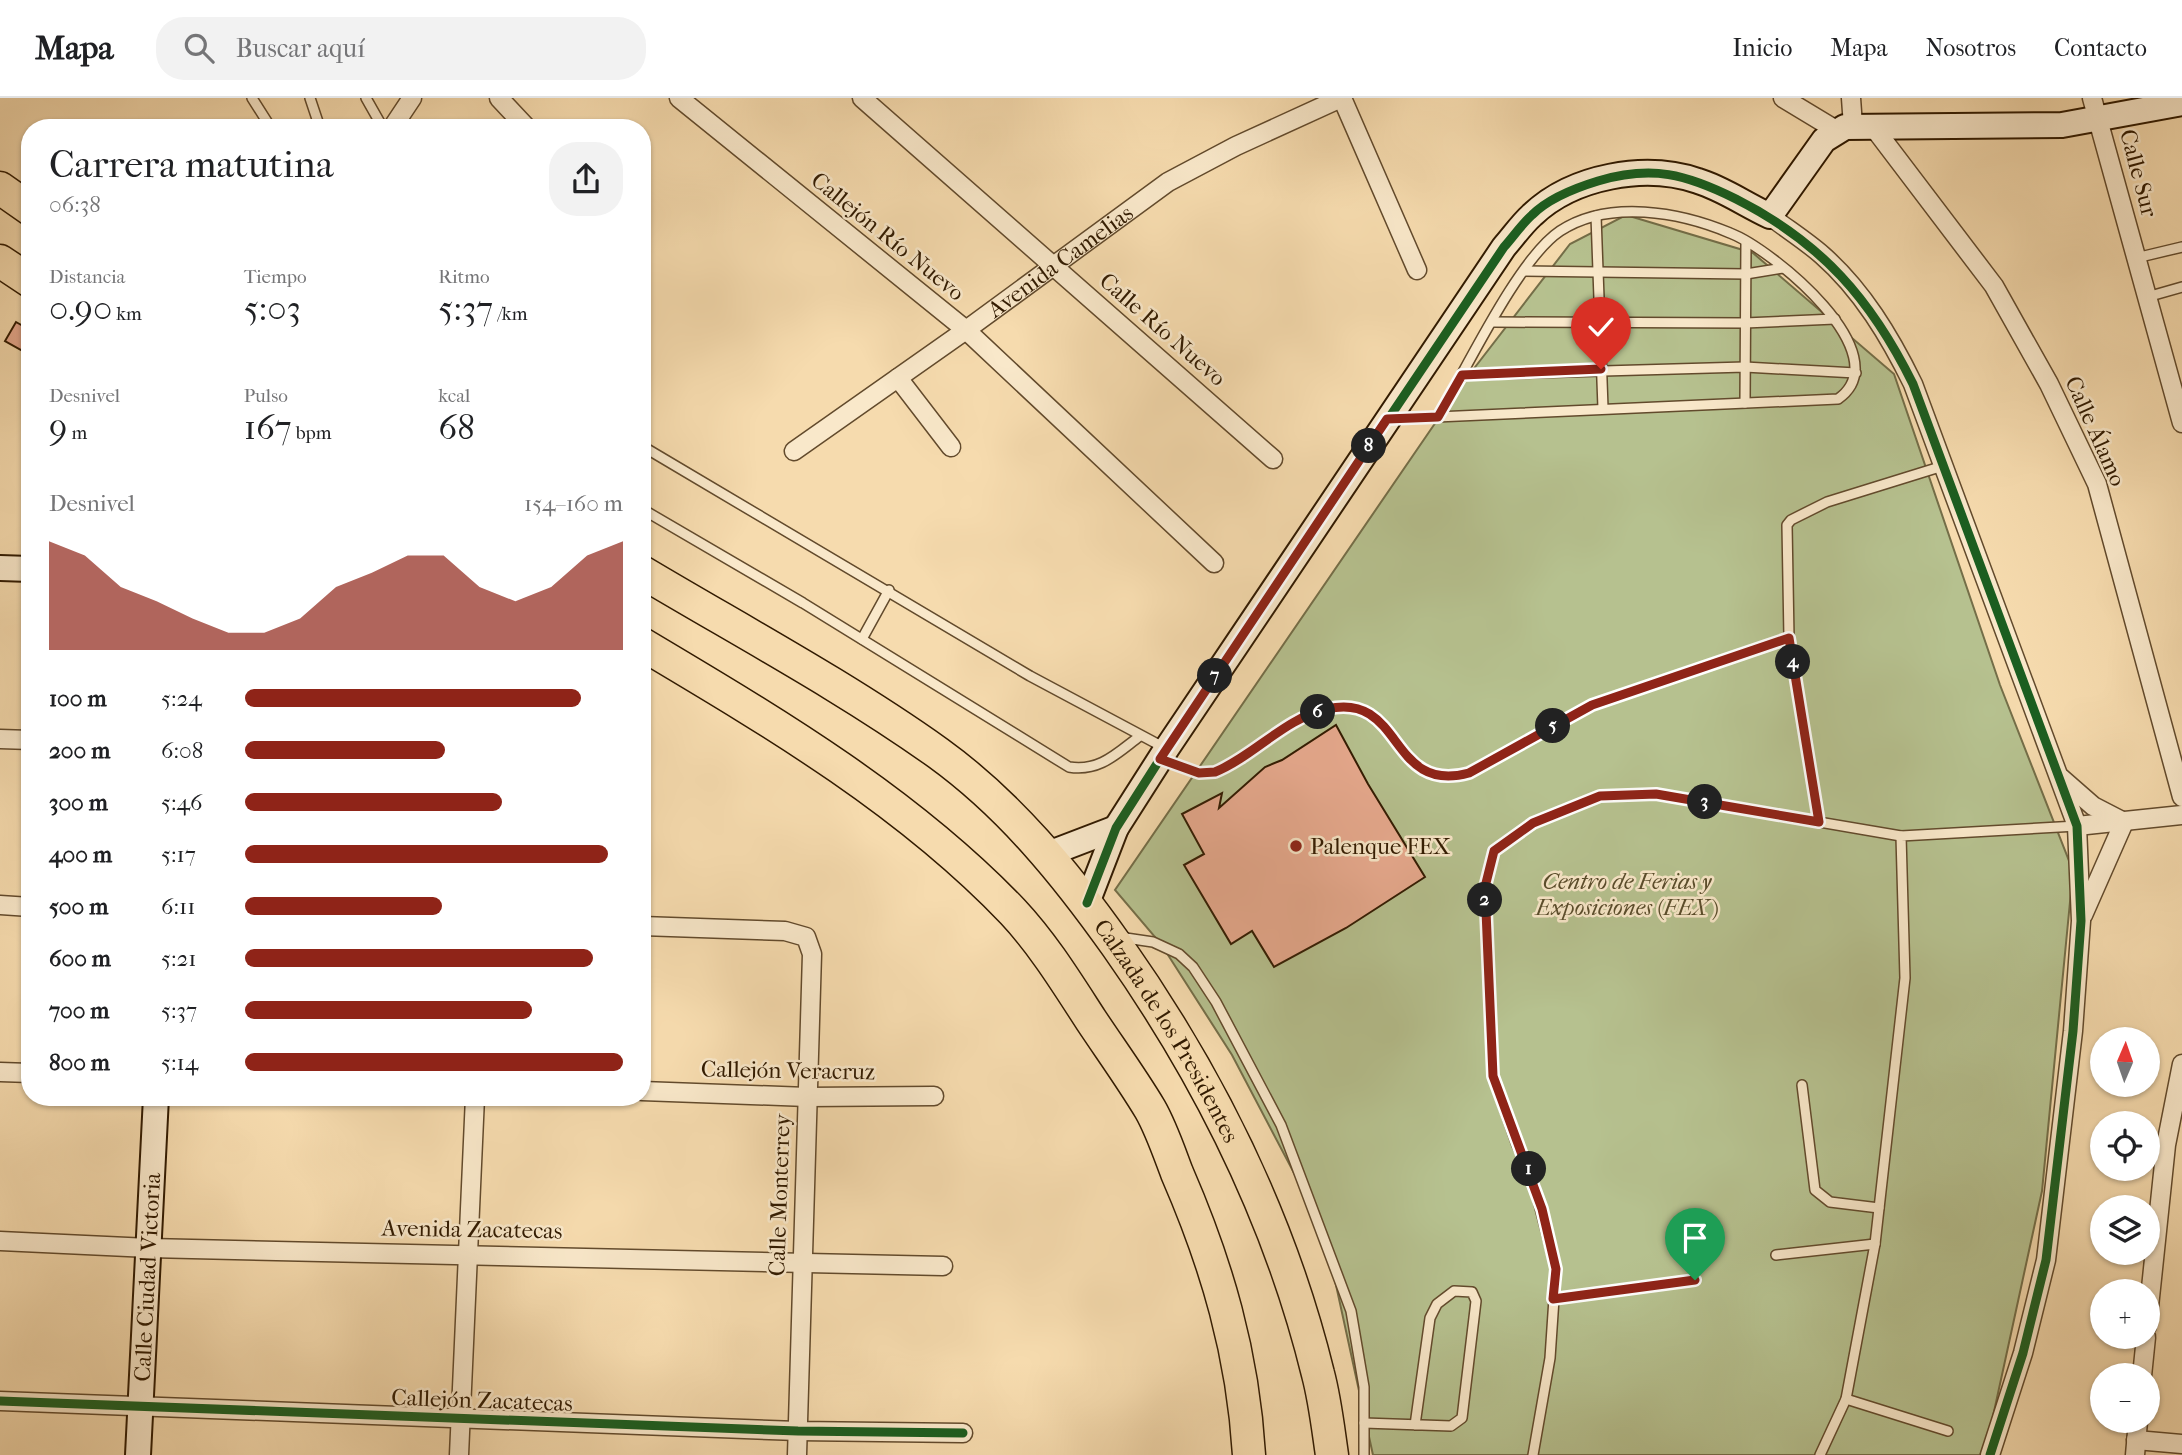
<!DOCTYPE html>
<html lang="es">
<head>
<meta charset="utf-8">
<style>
  :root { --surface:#fff; --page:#f2f2f2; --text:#202124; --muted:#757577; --line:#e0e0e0; --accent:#8f2418 }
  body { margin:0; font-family:"IM FELL French Canon",serif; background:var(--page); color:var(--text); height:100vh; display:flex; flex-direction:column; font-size:26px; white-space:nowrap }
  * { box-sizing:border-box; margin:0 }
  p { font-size:23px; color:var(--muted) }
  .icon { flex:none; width:38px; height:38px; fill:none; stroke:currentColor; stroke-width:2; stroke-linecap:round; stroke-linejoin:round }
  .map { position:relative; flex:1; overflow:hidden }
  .drawer { position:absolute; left:21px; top:21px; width:630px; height:987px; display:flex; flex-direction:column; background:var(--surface); border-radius:28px; box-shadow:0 2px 5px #0004 }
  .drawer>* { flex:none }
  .needle { width:46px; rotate:2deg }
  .tools { position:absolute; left:2090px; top:929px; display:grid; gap:14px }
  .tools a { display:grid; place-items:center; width:70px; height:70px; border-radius:50%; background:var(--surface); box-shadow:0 2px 5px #0004; font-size:35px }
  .pin { position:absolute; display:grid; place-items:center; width:60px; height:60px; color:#fff; margin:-72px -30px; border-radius:50% 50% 50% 0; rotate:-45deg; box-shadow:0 0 7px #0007 }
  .pin .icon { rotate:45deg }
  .km { position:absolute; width:35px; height:35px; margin:-18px; border-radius:50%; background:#222; color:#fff; font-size:19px; line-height:35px; text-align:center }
  .round { display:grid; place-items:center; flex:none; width:74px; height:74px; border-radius:28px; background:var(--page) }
  .summary { display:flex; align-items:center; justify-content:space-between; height:119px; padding:0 28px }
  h1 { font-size:38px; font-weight:600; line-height:52px }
  .figures { display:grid; grid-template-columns:repeat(3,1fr); gap:10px; height:119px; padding:7px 28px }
  .figures div { display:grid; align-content:center }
  .figures b { font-size:35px; font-weight:600 }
  .figures small { font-size:19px; font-weight:400 }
  .figures p { font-size:19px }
  .chart { height:196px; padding:14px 28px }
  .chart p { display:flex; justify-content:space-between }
  .chart svg { width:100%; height:126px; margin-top:7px; fill:var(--accent); opacity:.7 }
  ul { padding:0 28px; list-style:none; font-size:23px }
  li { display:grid; grid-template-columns:112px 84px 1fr; align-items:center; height:52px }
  li i { height:18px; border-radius:9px; background:var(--accent) }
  header { display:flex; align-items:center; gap:42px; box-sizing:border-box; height:98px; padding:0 35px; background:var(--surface); border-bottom:2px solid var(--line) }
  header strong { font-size:33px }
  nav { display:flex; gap:38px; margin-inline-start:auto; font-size:24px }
  .search { width:490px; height:63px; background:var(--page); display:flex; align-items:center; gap:18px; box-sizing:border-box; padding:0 24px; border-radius:28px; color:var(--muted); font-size:26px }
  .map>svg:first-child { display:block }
</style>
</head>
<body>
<header>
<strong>Mapa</strong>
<div class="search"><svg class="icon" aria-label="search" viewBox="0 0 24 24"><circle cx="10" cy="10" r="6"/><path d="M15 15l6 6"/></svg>Buscar aquí</div>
<nav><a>Inicio</a><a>Mapa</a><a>Nosotros</a><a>Contacto</a></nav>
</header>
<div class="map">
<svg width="2182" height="1357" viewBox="0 0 2182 1357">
  <rect width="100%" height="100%" fill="#f6dbae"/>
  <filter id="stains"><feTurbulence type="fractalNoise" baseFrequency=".00286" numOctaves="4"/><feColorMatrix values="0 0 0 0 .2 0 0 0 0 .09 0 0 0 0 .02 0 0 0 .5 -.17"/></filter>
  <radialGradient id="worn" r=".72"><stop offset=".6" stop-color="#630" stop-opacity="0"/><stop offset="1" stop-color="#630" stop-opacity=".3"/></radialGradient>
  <polygon fill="#b6c18f" stroke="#746e48" stroke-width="2" points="1626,117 1753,155 1894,276 2000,587 2073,773 2042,1093 1990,1332 1980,1357 1373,1357 1324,1132 1232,957 1161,846 1115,792 1462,286 1570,146"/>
  <g fill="#e8aa8f" stroke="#311a00" stroke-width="2">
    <polygon points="16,224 30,232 30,257 5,243"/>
    <polygon points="1336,627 1368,686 1425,779 1346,830 1274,869 1252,833 1231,846 1184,767 1204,756 1182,716 1222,695 1219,710 1265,669 1282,662"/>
  </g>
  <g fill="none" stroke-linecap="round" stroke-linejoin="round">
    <defs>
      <g id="lane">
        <polyline points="252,0 271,30"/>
        <polyline points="310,0 320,30"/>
        <polyline points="366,0 383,30"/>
        <polyline points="1596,118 1603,310"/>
        <polyline points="2136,160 2182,149"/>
        <polyline points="1524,173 1746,176 1783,170"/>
        <polyline points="2147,199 2182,189"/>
        <polyline points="1493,224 1745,225 1835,221"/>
        <polyline points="1462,277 1745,269 1856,275"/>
        <polyline points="1745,305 1746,144"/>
        <path d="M1392 321 1838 301C1901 257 1772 151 1730 135 1680 114 1609 101 1560 133 1518 161 1466 272 1438 319"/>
        <polyline points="642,348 1030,578 1165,650"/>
        <path d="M642 411 803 505 1069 669C1100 674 1117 655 1140 638"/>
        <polyline points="862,541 889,492"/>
        <path d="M1161 661 1199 675 1215 674C1254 659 1285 621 1327 611 1404 593 1388 697 1469 675L1592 607 1789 540"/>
        <polyline points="1819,724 1789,540 1787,427 1791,422 1827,404 1943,368"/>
        <polyline points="1119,839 1153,844 1179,856 1193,869 1216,904 1281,1027 1351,1213 1364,1289 1364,1357"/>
        <polyline points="1802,987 1815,1092 1830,1104 1879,1110"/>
        <polyline points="1776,1157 1875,1146"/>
        <polyline points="1554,1201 1695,1182"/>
        <polyline points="1846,1301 1948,1333"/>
        <polyline points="1364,1325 1451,1328 1462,1320 1476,1203 1472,1194 1454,1193 1437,1206 1430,1220 1415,1327"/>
        <polyline points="1533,1357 1550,1260 1556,1171 1532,1079 1517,1047 1493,978 1485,789 1494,753 1533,725 1600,698 1655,696 1901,738"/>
        <polyline points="1820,1357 1846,1301 1875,1146 1905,880 1901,738 2077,728"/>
      </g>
      <g id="street">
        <polyline points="499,0 527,30"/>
        <polyline points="679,0 966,232 1214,465"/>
        <polyline points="862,0 1273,361"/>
        <polyline points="1342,0 1417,172"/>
        <polyline points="1783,0 1836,32"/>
        <polyline points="1851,0 1853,28"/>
        <polyline points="2092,0 2182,325"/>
        <polyline points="392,30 412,0"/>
        <polyline points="1874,30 1994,188 2049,286 2097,386 2182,699"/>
        <path d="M1770 118C1787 131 1806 143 1822 157 1862 192 1890 239 1913 286L2077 728 2081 823 2073 933 2046 1162 2023 1255 1990 1357"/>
        <polyline points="898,280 951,349"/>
        <path id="s1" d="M794 353 966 232 1168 84 1236 48 1341 0"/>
        <polyline points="0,641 30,642"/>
        <polyline points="2061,680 2093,708 2124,724 2083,817"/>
        <polyline points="2077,728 2182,717"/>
        <polyline points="0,807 30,809"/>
        <polyline points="642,828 785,833 806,839 812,856 797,1357"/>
        <polyline points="0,974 30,975"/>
        <polyline points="642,993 807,999 934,998"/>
        <polyline points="0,1143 149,1150 943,1168"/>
        <polyline points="2147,1228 2166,1047 2182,966"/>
        <polyline points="2142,1278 2146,1239"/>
        <polyline points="0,1303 798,1333 963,1335"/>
        <polyline points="2136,1342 2182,1346"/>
        <polyline points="459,1357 475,999"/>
        <polyline points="2135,1357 2138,1323"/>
      </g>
      <g id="secondary">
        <polyline points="0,470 30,471"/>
        <polyline points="1048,756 1116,730"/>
        <path d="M1087 805 1116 730 1167 650 1504 149C1513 139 1521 127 1532 117 1573 78 1645 65 1698 83 1722 90 1746 107 1770 118L1824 42 1845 29 2062 27 2182 5"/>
        <path id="s2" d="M138 1357 156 999"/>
      </g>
      <g id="highway">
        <polyline points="0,90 30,111"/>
        <polyline points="0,163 30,183"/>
        <path id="s3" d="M642 474C741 533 844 588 938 655 1010 707 1066 776 1117 848 1208 977 1280 1121 1318 1276 1325 1302 1328 1330 1332 1357"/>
        <path d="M642 546C773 624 907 703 1013 814 1043 846 1067 885 1091 922 1111 952 1132 981 1150 1011 1161 1030 1169 1054 1177 1075 1217 1167 1243 1256 1249 1357"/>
      </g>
    </defs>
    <use href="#lane" stroke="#624a2c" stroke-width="12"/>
    <use href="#street" stroke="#624a2c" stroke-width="21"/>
    <use href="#secondary" stroke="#311a00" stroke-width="28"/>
    <use href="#highway" stroke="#311a00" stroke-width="35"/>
    <use href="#lane" stroke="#f9e8ca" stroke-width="9"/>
    <use href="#street" stroke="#f9e8ca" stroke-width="18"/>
    <use href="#secondary" stroke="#f9e8ca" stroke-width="24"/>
    <use href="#highway" stroke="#f6dbae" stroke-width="32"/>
    <defs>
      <g id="cycleway">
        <path d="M1087 805 1116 730 1167 650 1504 149C1513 139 1521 127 1532 117 1549 100 1575 90 1598 83 1652 67 1686 76 1736 101 1821 144 1871 201 1913 286L2077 728 2081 823 2073 933 2046 1162 2023 1255 1990 1357"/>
        <polyline points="0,1303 798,1333 963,1335"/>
      </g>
    </defs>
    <use href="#cycleway" stroke="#f9e8ca" stroke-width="13"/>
    <use href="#cycleway" stroke="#1b5e20" stroke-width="9"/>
  </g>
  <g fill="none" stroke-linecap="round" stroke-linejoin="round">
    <defs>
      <path id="route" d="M1601 271 1462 277 1438 319 1387 321 1160 661 1199 675 1215 674C1254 658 1285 620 1327 611 1404 593 1388 697 1469 675L1592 607 1789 540 1819 724 1656 696 1600 698 1533 725 1494 753 1485 789 1493 978 1542 1111 1556 1171 1553 1201 1695 1182"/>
    </defs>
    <use href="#route" stroke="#fff" stroke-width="14"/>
    <use href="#route" stroke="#8f2418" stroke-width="9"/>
  </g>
  <circle fill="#8f2418" stroke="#f9e8ca" stroke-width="2.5" cx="1296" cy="748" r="7"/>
  <g text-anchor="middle" stroke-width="5" stroke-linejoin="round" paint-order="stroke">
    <g font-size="23" fill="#311a00" stroke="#f9e8ca">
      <text transform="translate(2139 75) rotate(75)" y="8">Calle Sur</text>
      <text transform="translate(888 138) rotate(39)" y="8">Callejón Río Nuevo</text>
      <text dy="8" stroke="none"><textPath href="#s1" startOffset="327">Avenida Camelias</textPath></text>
      <text transform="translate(1163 231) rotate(41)" y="8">Calle Río Nuevo</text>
      <text transform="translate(2096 333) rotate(66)" y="8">Calle Álamo</text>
      <text dy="8" stroke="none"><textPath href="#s3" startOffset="710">Calzada de los Presidentes</textPath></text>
      <text transform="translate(788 972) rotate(1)" y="8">Callejón Veracruz</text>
      <text transform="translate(779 1097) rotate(-88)" y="8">Calle Monterrey</text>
      <text transform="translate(472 1131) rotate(1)" y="8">Avenida Zacatecas</text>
      <text dy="8" stroke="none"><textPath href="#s2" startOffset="178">Calle Ciudad Victoria</textPath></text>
      <text transform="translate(482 1302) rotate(2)" y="8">Callejón Zacatecas</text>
    </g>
    <g font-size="23" fill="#311a00" stroke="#f9e8ca" text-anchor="start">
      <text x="1310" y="756">Palenque FEX</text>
    </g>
    <g font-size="23" font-style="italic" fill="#594c2b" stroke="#f9e8ca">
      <text x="1627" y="791">Centro de Ferias y<tspan x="1627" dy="26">Exposiciones (FEX)</tspan></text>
    </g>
  </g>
  <rect width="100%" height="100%" filter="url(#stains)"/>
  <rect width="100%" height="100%" fill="url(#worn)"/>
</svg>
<div class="tools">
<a><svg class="needle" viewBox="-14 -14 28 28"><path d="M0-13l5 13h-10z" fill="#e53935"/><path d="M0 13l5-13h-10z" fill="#757577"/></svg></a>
<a><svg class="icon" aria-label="locate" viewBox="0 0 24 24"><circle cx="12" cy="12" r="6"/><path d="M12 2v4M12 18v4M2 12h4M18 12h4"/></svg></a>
<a><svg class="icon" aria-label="layers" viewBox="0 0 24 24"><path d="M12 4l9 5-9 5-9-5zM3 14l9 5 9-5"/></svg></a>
<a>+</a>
<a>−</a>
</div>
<div class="pin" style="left:1695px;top:1182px;background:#1e9e55"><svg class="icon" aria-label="arrive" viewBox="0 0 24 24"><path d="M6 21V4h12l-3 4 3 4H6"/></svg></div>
<div class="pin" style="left:1601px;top:271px;background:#d93025"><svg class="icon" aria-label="check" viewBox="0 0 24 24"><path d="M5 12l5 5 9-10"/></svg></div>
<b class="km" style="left:1529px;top:1071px">1</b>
<b class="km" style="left:1485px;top:802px">2</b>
<b class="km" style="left:1705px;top:704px">3</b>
<b class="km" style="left:1793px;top:564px">4</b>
<b class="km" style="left:1553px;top:628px">5</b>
<b class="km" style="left:1318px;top:614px">6</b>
<b class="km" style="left:1215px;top:578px">7</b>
<b class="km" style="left:1369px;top:348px">8</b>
<section class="drawer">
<div class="summary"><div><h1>Carrera matutina</h1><p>06:38</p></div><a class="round"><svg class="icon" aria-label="share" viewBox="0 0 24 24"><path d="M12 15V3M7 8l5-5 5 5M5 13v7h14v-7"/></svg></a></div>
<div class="figures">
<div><p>Distancia</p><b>0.90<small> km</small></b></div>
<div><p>Tiempo</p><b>5:03</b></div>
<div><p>Ritmo</p><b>5:37<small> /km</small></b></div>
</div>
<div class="figures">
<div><p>Desnivel</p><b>9<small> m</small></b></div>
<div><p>Pulso</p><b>167<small> bpm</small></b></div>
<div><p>kcal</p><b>68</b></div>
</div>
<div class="chart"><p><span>Desnivel</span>154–160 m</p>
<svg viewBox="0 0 160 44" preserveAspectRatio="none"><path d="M0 44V6L10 11L20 22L30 27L40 33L50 38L60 38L70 33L80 22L90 17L100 11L110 11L120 22L130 27L140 22L150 11L160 6V44z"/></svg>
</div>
<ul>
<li><b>100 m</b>5:24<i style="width:89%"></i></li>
<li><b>200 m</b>6:08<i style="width:53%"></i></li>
<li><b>300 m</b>5:46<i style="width:68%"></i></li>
<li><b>400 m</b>5:17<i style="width:96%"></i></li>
<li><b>500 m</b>6:11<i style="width:52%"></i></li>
<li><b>600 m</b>5:21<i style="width:92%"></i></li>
<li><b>700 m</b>5:37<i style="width:76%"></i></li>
<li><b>800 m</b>5:14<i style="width:100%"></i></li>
</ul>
</section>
</div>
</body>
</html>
